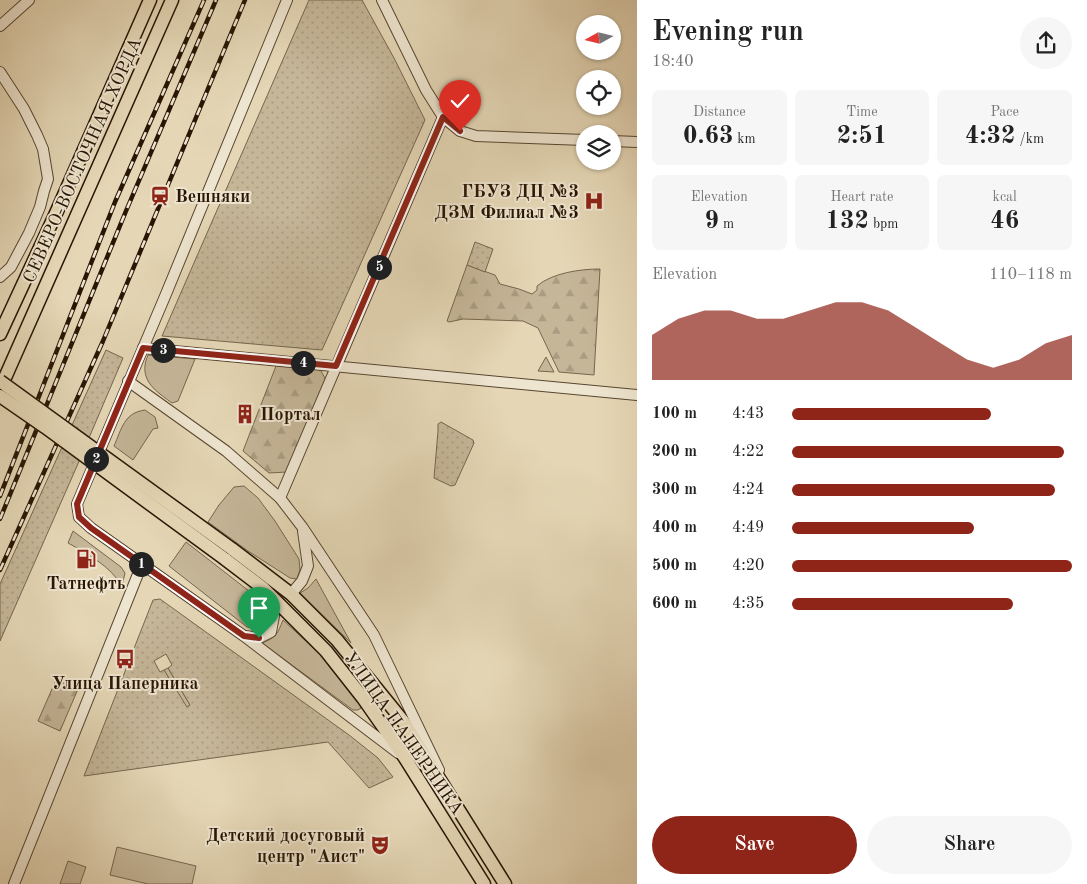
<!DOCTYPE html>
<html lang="en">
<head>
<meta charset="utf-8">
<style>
  :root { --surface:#fff; --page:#f6f6f6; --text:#222; --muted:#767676; --accent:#8f2418 }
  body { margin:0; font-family:"Old Standard TT",serif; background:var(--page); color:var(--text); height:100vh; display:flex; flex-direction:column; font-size:19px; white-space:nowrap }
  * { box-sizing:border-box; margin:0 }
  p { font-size:16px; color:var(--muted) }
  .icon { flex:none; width:28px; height:28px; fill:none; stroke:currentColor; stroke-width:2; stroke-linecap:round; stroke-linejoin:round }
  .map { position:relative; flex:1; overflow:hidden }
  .details { display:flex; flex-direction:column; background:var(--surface); width:450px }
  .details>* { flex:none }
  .needle { width:32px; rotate:262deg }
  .tools { position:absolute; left:576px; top:15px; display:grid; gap:10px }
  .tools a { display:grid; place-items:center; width:45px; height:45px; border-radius:50%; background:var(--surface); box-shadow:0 1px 4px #0004; font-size:25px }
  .pin { position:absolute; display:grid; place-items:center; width:42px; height:42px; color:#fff; margin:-51px -21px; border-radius:50% 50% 50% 0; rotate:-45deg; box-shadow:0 0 5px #0007 }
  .pin .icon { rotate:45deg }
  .km { position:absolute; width:25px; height:25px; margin:-12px; border-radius:50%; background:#222; color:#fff; font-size:14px; line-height:25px; text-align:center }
  .round { display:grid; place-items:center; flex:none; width:52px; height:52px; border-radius:26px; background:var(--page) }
  .head { display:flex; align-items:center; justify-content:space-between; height:85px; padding:0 15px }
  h1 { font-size:28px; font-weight:600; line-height:38px }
  .figures { display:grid; grid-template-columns:repeat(3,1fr); gap:8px; height:85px; padding:5px 15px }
  .figures div { display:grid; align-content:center; border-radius:8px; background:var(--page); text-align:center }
  .figures b { font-size:25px; font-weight:600 }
  .figures small { font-size:14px; font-weight:400 }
  .figures p { font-size:14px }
  .chart { height:140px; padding:10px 15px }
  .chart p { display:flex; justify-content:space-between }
  .chart svg { width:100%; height:90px; margin-top:5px; fill:var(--accent); opacity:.7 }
  .action { display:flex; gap:10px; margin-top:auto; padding:10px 15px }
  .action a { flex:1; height:58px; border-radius:30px; background:var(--accent); color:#fff; font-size:20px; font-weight:600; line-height:58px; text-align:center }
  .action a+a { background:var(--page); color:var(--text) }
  ul { padding:0 15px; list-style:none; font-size:16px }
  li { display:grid; grid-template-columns:80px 60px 1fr; align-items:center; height:38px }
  li i { height:12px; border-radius:6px; background:var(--accent) }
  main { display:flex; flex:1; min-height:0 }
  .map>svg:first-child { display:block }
</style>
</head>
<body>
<main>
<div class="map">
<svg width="637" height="884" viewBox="0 0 637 884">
  <defs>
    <pattern id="forest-firs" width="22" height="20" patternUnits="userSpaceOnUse" patternTransform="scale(1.25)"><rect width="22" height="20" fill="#c5b698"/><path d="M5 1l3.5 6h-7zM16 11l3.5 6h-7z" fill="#a99c81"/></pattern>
    <pattern id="park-dots" width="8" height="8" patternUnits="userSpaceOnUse" patternTransform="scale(1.25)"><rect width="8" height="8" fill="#c5b698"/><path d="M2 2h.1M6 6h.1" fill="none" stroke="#a99c81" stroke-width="1.8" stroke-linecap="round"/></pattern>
  </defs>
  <rect width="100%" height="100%" fill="#e5d7b6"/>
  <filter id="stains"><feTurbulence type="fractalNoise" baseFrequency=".004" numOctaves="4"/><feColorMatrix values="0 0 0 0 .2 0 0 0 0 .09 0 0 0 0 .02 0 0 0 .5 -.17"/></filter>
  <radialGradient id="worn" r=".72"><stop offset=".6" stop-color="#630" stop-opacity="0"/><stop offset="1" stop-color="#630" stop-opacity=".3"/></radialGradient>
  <g fill="#c5b698" stroke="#76664e">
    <path d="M148 355 195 359 178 401 172 403C160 394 143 384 145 366 145 362 147 358 148 355Z"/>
    <polygon points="546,357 554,372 538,371"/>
    <path d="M145 410 155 417 158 428 153 429 133 460 114 446C122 428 124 413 145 410Z"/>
    <polygon points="244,486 258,498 275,521 299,559 300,570 297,579 290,578 248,551 208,522 219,505 234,487"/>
    <path d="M73 531 121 567 125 573 122 586C110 566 88 554 68 543Z"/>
    <path d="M186 542 267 605C270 618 270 622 257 629L247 627 169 566Z"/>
    <polygon points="316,579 351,643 300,593 308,588"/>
    <path d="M283 620 323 657 359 703 361 708 358 710H353L262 643C276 638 278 633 283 620Z"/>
    <polygon points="168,668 190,705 186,708 164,670"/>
    <polygon points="117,847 196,866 192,884 148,884 110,875"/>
    <polygon points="68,861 86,867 80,884 60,884"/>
  </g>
  <g fill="url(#forest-firs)" stroke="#76664e">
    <path d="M467 265 495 275 500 284 519 289 532 294 537 290V286C552 273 580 269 600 269L594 375 559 372 538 328 523 321 463 319 449 322 447 321Z"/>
    <polygon points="276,366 320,369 327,382 287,472 269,473 243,451"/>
    <polygon points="56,680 78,689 60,731 38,721"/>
  </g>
  <g fill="url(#park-dots)" stroke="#76664e" fill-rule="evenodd">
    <polygon points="309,0 362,0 394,58 425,120 322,350 162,336"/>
    <polygon points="475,242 493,249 485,272 467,265"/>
    <polygon points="106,350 123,358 77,466 0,641 0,584"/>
    <polygon points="441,422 473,440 474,443 455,485 451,486 434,478 438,431 438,424"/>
    <path d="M160 599 349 735 378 758 393 777 369 788 328 742 84 776 153 600ZM166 654 172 665 168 668 190 705 187 707 164 670 160 672 154 661Z"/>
  </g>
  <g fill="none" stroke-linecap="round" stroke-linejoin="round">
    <defs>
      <g id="minor">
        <polyline points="287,0 166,294 77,504 79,517 91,528 244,636 398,753"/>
        <polyline points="382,0 426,90 443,117 460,131 476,136 585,140"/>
        <polyline points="0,26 29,0"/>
        <polyline points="0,72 24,109 37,135 43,149 48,179 44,191 40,207 29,233 11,267 0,277"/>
        <polyline points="612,141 637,142"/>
        <polyline points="143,348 637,395"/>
        <polyline points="128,381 226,451 280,498 303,528 374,635 439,770"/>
        <polyline points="280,498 443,117"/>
        <polyline points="291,594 302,581 308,566 303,531"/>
        <polyline points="245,636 259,638 271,632 274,616 264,592"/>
        <polyline points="14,884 142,564"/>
      </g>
      <g id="major">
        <polyline points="0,334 57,211 150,0"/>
        <polyline points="0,389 172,0"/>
        <polyline points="232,549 291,594 337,640 403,721 505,884"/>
        <polyline points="225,559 263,588 326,651 363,698 405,758 484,884"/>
      </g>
    </defs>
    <use href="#minor" stroke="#574630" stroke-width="12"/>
    <use href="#major" stroke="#281503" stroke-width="15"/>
    <use href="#minor" stroke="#eee5d0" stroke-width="10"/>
    <use href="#major" stroke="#e5d7b6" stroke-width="12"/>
    <defs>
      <g id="rail">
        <polyline points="0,496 115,202 204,0"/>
        <polyline points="0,519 126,211 216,0"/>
        <polyline points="0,570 103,341 245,0"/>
      </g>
    </defs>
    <use href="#rail" stroke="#281503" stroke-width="4.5"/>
    <use href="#rail" stroke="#eee5d0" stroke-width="2.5" stroke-dasharray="8" stroke-linecap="butt"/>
    <defs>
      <g id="major-bridge">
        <polyline points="0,381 232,549"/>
        <polyline points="0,396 45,427 225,559"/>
      </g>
    </defs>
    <use href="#major-bridge" stroke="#281503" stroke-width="15" stroke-linecap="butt"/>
    <use href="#major-bridge" stroke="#e5d7b6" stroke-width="12"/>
  </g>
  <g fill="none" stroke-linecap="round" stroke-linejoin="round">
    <defs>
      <polyline id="route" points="259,638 244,636 91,528 79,517 77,504 143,348 336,366 443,117 460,131"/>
    </defs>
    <use href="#route" stroke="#fff" stroke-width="10"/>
    <use href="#route" stroke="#8f2418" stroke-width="6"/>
  </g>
  <defs>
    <symbol id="station-bare" viewBox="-9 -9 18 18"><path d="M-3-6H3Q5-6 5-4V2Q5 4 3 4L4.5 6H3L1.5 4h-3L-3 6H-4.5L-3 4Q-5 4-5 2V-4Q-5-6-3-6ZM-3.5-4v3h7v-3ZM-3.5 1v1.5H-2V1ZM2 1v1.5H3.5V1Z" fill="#8f2418" stroke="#eee5d0" stroke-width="2.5" paint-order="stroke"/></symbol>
    <symbol id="hospital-bare" viewBox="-9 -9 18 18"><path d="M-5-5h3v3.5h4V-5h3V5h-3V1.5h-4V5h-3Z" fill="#8f2418" stroke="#eee5d0" stroke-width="2.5" paint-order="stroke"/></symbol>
    <symbol id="building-bare" viewBox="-9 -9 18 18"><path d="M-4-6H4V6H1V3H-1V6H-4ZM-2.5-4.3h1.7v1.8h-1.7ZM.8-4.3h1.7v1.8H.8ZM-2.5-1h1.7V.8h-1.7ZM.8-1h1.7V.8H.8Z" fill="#8f2418" stroke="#eee5d0" stroke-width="2.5" paint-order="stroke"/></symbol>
    <symbol id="fuel-bare" viewBox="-9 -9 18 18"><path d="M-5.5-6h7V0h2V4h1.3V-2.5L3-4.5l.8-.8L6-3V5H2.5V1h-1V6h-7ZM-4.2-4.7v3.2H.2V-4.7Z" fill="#8f2418" stroke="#eee5d0" stroke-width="2.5" paint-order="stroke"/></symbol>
    <symbol id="bus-bare" viewBox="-9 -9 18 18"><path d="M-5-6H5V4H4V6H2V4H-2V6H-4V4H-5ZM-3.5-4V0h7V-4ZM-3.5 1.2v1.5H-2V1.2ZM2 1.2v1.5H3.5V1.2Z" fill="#8f2418" stroke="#eee5d0" stroke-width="2.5" paint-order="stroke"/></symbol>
    <symbol id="theatre-bare" viewBox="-9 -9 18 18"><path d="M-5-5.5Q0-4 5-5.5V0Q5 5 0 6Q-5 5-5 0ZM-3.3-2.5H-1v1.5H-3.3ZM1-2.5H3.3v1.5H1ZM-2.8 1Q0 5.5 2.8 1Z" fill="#8f2418" stroke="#eee5d0" stroke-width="2.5" paint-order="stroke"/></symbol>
  </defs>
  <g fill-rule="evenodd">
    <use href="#station-bare" x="146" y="182" width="28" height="28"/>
    <use href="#hospital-bare" x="580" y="187" width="28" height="28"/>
    <use href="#building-bare" x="231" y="400" width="28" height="28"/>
    <use href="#fuel-bare" x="72" y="545" width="28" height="28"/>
    <use href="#bus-bare" x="111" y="645" width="28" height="28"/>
    <use href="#theatre-bare" x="366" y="831" width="28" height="28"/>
  </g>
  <g text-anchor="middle" stroke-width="4" stroke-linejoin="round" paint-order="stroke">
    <g font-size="18" fill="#281503" stroke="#eee5d0">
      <text transform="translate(82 160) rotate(-66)" y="6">СЕВЕРО-ВОСТОЧНАЯ ХОРДА</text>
      <text transform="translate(404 733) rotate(55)" y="6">УЛИЦА ПАПЕРНИКА</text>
    </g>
    <g font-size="18" font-weight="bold" fill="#281503" stroke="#eee5d0" text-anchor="end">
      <text x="579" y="197">ГБУЗ ДЦ №3<tspan x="579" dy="21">ДЗМ Филиал №3</tspan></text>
      <text x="175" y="202" text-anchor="start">Вешняки</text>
      <text x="260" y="420" text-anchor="start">Портал</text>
      <text x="86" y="589" text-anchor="middle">Татнефть</text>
      <text x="125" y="689" text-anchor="middle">Улица Паперника</text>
      <text x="365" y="841">Детский досуговый<tspan x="365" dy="21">центр "Аист"</tspan></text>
    </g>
  </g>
  <rect width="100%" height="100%" filter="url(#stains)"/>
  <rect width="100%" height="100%" fill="url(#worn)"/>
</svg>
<div class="tools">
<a><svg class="needle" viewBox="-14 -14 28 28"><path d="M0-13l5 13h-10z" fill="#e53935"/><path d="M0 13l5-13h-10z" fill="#767676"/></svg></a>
<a><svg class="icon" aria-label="locate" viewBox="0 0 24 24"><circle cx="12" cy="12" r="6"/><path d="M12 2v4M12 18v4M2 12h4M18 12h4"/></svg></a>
<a><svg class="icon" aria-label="layers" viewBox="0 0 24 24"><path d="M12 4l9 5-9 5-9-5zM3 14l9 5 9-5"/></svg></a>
</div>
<div class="pin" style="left:259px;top:638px;background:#1e9e55"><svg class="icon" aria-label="arrive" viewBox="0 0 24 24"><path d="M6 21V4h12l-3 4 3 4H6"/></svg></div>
<div class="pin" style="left:460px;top:131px;background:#d93025"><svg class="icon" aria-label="check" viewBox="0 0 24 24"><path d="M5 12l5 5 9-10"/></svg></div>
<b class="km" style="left:141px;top:564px">1</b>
<b class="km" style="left:96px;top:459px">2</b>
<b class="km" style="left:163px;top:350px">3</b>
<b class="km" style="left:303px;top:363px">4</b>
<b class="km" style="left:379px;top:267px">5</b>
</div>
<section class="details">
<div class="head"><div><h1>Evening run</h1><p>18:40</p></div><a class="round"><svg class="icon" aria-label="share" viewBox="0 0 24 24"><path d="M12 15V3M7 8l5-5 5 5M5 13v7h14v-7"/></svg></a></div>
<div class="figures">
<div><p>Distance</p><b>0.63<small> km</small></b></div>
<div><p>Time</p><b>2:51</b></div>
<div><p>Pace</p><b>4:32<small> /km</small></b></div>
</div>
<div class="figures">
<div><p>Elevation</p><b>9<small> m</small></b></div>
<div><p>Heart rate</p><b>132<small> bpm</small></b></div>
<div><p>kcal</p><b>46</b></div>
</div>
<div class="chart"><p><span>Elevation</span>110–118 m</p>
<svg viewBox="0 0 160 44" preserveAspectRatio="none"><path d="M0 44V22L10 14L20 10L30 10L40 14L50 14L60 10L70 6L80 6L90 10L100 18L110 26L120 34L130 38L140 34L150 26L160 22V44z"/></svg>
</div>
<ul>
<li><b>100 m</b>4:43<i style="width:71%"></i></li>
<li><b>200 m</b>4:22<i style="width:97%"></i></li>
<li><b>300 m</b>4:24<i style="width:94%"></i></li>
<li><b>400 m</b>4:49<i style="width:65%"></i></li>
<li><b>500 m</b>4:20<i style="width:100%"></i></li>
<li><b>600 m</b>4:35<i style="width:79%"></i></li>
</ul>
<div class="action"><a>Save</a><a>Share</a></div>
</section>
</main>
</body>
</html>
